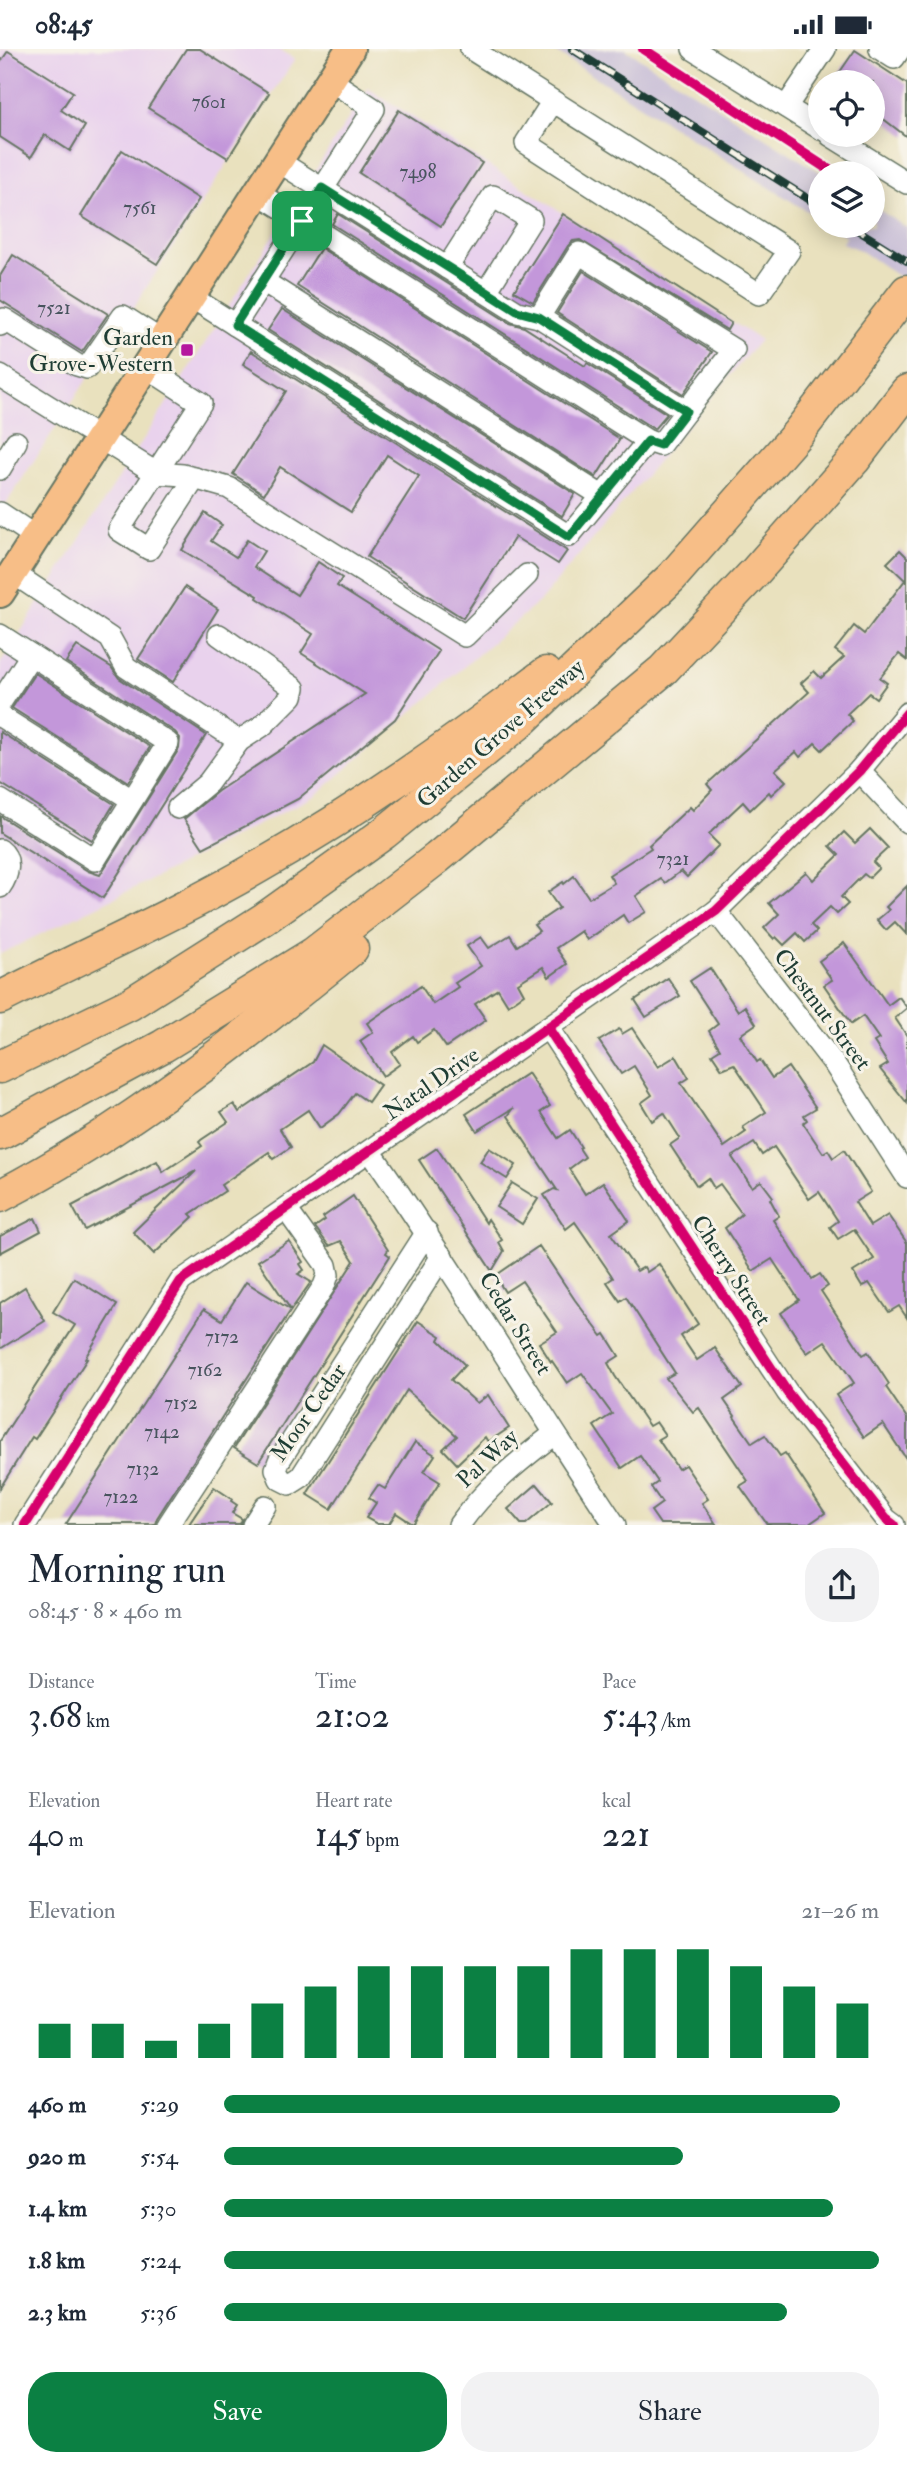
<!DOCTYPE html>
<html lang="en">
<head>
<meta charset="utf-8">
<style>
  :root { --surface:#fff; --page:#f2f2f3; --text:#1f2937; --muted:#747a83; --accent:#0b8043 }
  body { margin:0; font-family:"IM FELL Double Pica",serif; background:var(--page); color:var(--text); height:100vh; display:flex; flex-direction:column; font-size:26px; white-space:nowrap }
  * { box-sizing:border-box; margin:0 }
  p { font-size:23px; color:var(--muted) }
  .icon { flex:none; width:38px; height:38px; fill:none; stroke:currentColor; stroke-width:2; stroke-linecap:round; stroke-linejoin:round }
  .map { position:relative; height:1476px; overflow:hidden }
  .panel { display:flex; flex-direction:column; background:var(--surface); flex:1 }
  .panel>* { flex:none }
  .tools { position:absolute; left:808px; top:21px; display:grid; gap:14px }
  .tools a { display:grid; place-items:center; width:77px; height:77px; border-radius:50%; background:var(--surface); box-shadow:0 4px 18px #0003; font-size:35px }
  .pin { position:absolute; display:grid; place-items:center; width:60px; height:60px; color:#fff; margin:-30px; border-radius:14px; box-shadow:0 4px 10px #0006 }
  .round { display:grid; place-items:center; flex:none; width:74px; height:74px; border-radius:28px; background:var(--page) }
  .summary { display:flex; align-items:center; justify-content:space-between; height:119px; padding:0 28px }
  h1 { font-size:38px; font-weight:600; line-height:52px }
  .metrics { display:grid; grid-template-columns:repeat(3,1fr); gap:10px; height:119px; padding:7px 28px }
  .metrics div { display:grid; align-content:center }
  .metrics b { font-size:35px; font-weight:600 }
  .metrics small { font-size:19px; font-weight:400 }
  .metrics p { font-size:19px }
  .chart { height:196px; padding:14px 28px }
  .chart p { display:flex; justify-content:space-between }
  .chart svg { width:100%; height:126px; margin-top:7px; stroke:var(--accent); stroke-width:6 }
  .action { display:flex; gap:14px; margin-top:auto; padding:14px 28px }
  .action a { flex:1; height:80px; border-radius:28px; background:var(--accent); color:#fff; font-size:28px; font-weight:600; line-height:80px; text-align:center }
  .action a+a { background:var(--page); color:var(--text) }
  ul { padding:0 28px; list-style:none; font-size:23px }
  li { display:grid; grid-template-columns:112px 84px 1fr; align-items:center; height:52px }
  li i { height:18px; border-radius:9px; background:var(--accent) }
  .status { display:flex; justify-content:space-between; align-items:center; height:49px; padding:0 35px; background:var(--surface); direction:ltr }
  .status svg { height:19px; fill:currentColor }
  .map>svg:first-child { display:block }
</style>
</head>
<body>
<div class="status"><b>08:45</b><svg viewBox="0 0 49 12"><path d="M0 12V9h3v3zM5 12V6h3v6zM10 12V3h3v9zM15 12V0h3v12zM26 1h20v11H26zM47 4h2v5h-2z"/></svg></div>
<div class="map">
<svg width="907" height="1476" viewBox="0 0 907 1476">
  <rect width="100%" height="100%" fill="#f7f3e8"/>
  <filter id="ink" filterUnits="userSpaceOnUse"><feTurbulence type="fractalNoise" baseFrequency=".0143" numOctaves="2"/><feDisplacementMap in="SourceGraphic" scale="14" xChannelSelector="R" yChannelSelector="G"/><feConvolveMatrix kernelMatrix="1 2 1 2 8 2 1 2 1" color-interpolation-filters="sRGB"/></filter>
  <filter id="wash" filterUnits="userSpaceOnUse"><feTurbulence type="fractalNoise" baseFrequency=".00686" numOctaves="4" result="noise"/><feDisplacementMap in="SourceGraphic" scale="28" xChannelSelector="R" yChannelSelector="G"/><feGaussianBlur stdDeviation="1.57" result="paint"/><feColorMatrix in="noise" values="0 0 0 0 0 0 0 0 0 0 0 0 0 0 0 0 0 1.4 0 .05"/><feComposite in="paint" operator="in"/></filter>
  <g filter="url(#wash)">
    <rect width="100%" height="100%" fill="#e9e1be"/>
    <g fill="#e9d2ed">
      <polygon points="0,0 278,0 295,10 0,464"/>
      <polygon points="368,39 760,291 541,551 316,746 152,830 0,905 0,615"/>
    </g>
    <g fill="#c9bfd7">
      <polygon points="551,0 625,0 821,124 821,171"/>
      <polygon points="873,157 907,179 907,233 860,201 842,194 846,187 829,177 873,177"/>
    </g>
    <g id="blocks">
      <g fill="#c397da">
        <polygon points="186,0 200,0 269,44 228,109 148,59"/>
        <polygon points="855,1 907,35 907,88 873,62 873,33 833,33"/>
        <polygon points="8,2 73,43 61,61 85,77 70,102 45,86 31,108 0,88 0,14"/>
        <polygon points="399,61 482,114 441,177 359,124"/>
        <polygon points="122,101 199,150 157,215 81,167"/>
        <polygon points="338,165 510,274 524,278 585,317 587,314 667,365 654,380 332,175"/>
        <polygon points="563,165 731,274 727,281 580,191 573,192 568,197 533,253 514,242"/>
        <polygon points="321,199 620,390 596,428 297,237"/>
        <polygon points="13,206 108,265 82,303 0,251 0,227"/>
        <polygon points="583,222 712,303 683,345 557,264"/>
        <polygon points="282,260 575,445 562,467 268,281"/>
        <polygon points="251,302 547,489 567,502 558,515 515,488 463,569 367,508 419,427 387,406 351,463 280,418 264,445 233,425 286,342 243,315"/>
        <polygon points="205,464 222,476 211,492 236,508 247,491 264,502 254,518 297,546 318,513 342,529 337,537 439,602 395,670 298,750 203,799 184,770 218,742 365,645 301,604 313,585 257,549 258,547 182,501"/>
        <polygon points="900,501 907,508 907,611 899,605 880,629 887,634 876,649 869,644 847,665 853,672 822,701 815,694 800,708 796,703 775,721 786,732 771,746 769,743 750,761 743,753 712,782 709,786 719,796 687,828 681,822 665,834 661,830 636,847 646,863 628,874 623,866 587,891 581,882 556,899 567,915 549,928 543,918 518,934 524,945 508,956 498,940 475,955 486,971 446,998 434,981 417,993 413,987 392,1003 400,1015 383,1027 360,992 373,983 367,974 421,937 433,955 458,938 455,934 481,917 467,897 481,888 489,899 510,886 517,897 539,882 534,876 559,859 548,843 563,833 564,835 574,827 589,849 614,834 609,826 651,799 649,796 664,782 690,758 693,761 712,741 707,735 809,643 801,634 814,622 821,629 844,608 835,601 854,577 864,585 905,531 887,514"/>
        <polygon points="185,538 218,560 173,633 138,610"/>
        <polygon points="77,597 111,618 119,629 206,686 103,849 0,784 0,767 88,822 100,826 179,700 180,689 175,683 66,613"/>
        <polygon points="35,624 150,698 128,733 12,659"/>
        <polygon points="0,683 114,755 92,791 0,734"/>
        <polygon points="870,780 888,799 873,813 879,819 869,829 864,825 841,848 848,855 837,865 830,858 811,876 817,882 805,893 797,884 784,896 776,888 774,890 764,879 779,865 769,854 806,823 813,831 839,806 830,797 844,783 855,794"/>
        <polygon points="907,837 907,886 895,873 886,881 877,871 889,861 886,858"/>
        <polygon points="844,894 888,956 899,948 907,959 895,969 907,987 907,1054 880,1020 888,1015 874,993 879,990 863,967 851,975 824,936 832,931 819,912"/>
        <polygon points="710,919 738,962 745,957 756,975 740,986 757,1013 760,1011 772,1029 788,1018 816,1059 804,1066 807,1071 803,1074 823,1104 828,1101 833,1109 844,1101 871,1143 855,1153 870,1177 888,1166 907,1194 907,1269 899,1257 889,1263 869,1234 862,1238 853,1223 874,1210 854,1180 838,1190 830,1178 838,1172 819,1143 809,1150 774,1098 762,1106 754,1094 732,1108 752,1138 761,1132 773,1148 770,1150 779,1167 773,1171 812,1230 820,1225 828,1237 821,1242 863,1306 868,1303 889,1335 886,1338 907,1369 907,1411 883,1375 864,1388 836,1346 854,1334 837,1309 825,1292 807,1304 781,1264 799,1251 772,1210 753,1222 725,1179 742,1165 720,1135 714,1139 708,1129 697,1137 670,1096 680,1089 664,1064 652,1072 641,1054 652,1046 634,1017 621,1025 599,992 619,980 622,985 632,979 658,1018 676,1007 689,1029 681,1034 724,1098 746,1083 743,1078 766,1063 734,1015 722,1020 712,1005 720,1000 709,982 718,975 690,932"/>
        <polygon points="668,929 680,947 646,968 635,951"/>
        <polygon points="322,996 380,1036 368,1053 355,1044 339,1065 320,1079 308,1061 280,1080 291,1098 273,1110 269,1103 221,1136 225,1142 190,1165 193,1168 154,1205 133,1183 196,1122 85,1181 72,1157 157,1112 163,1123 202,1097 199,1093 201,1091 228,1073 221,1063 234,1055 239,1063 313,1013"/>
        <polygon points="528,1024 550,1057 541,1063 558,1089 570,1081 581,1098 579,1099 585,1108 569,1120 585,1145 603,1133 629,1172 611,1185 637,1222 644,1218 647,1223 659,1215 698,1275 681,1287 697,1311 715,1299 742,1338 724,1351 735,1367 734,1368 752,1394 765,1386 780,1407 785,1404 825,1464 809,1475 767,1475 740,1437 748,1432 699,1359 693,1363 666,1329 675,1324 626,1248 620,1252 607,1233 613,1229 610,1224 575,1173 566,1180 544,1146 554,1140 557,1141 508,1067 514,1059 477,1082 466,1065"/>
        <polygon points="437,1099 486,1174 488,1170 502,1191 499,1193 504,1202 492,1222 419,1111"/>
        <polygon points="489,1099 516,1116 507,1130 480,1113"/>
        <polygon points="512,1134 538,1150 522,1175 496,1158"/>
        <polygon points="353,1147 388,1201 386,1204 390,1207 258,1414 234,1399 354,1212 341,1192 329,1197 315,1178 325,1171 323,1168"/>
        <polygon points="35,1169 41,1182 0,1204 0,1187"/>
        <polygon points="289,1192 303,1213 300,1215 304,1221 298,1225 311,1233 291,1261 258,1212"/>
        <polygon points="539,1197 575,1251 602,1287 605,1285 619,1307 608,1314 615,1327 649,1377 656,1373 665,1386 658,1390 678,1420 685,1416 708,1450 702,1454 716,1475 660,1475 651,1462 662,1454 651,1438 658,1433 640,1407 622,1419 594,1377 612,1365 582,1324 567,1334 552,1312 551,1313 539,1294 557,1283 522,1232 505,1243 495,1227"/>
        <polygon points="74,1229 117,1256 85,1309 87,1310 35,1390 32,1388 0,1439 0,1392 75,1276 53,1263"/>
        <polygon points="246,1233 291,1261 157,1469 155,1475 66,1475 204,1260 222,1271"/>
        <polygon points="25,1238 45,1272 0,1300 0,1254"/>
        <polygon points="418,1272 441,1287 439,1291 465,1316 451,1331 477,1354 488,1346 509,1379 488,1393 485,1388 457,1415 443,1400 457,1387 407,1341 331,1460 307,1445"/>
        <polygon points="415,1393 435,1406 424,1423 440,1433 413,1475 396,1464 389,1475 377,1475 366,1469 376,1454 369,1449 378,1436 385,1440"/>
        <polygon points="537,1435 552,1453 526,1475 521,1475 508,1460"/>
        <polygon points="214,1438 232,1450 231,1452 237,1456 232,1464 242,1470 240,1475 189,1475"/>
      </g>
    </g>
  </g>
  <g filter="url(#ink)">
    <use href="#blocks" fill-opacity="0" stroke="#667664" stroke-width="2"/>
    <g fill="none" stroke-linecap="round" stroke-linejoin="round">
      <defs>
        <g id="minor">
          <polyline points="471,0 789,202 759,245 526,94 553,52"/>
          <polyline points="693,0 821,80"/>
          <polyline points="880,0 894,9 900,0"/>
          <polyline points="786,58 825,0"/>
          <polyline points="830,86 907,134"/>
          <polyline points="278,112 517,263 539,268 686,362 660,396 648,392"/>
          <polyline points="447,219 493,147 531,171 486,243"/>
          <polyline points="263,232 602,447"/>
          <polyline points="191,248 569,487 648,392 258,144"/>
          <polyline points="539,268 579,204 734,301 686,362"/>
          <polyline points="0,276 4,270 77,316 87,319 123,267 162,292"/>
          <polyline points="235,276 374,60 330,31"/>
          <polyline points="146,318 201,354 119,481 149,500 195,429"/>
          <polyline points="0,327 156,424 183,426 229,439 465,587 527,526"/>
          <polyline points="0,420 16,393"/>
          <polyline points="0,464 36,488"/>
          <polyline points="13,524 110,589 126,618 239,692"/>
          <polyline points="0,586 168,694 95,811 0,751"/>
          <polyline points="0,654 31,606"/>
          <polyline points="0,667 132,751"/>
          <polyline points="859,722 907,773"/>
          <polyline points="178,759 208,734 239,692 262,677 292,647 294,639 219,586"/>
          <path d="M0 801C12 810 8 827 0 838"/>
          <polyline points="716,862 835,1016 907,1128"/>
          <polyline points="548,979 787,1343 886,1470 894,1476"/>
          <path d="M370 1102C456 1224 532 1352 615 1476"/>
          <polyline points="427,1183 279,1412 276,1420 280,1430 290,1435 301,1428 442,1207"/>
          <polyline points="25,1476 181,1232 716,862 859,722 907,664"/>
          <polyline points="168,1476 324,1237 328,1226 326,1216 286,1160"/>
          <polyline points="253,1476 265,1457"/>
          <path d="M459 1476C485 1439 519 1412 554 1385"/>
        </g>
        <polyline id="major" points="0,544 350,0"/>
        <g id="highway">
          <path d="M0 949C86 905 176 866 260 817 362 759 452 695 546 624"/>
          <polyline points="0,1018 130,955 264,870 384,784 518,675 672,528 798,384 907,242"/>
          <polyline points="0,1085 163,997 313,905 437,809 663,621 755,523 854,411 907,342"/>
          <path d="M0 1147C125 1082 243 989 352 900"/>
        </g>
      </defs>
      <use href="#minor" stroke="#667664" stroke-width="24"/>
      <use href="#major" stroke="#667664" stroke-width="32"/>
      <use href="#highway" stroke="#667664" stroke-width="35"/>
      <use href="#minor" stroke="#fff" stroke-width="21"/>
      <use href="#major" stroke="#f7be87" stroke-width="28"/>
      <use href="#highway" stroke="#f7be87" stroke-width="32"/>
      <defs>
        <g id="rail">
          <polyline points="572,0 821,158"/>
          <polyline points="851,177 907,212"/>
        </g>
      </defs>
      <use href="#rail" stroke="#1f3d34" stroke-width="8"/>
      <use href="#rail" stroke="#f7f3e8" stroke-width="5" stroke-dasharray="16" stroke-linecap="butt"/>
      <defs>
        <g id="cycleway">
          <polyline points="643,0 834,124"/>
          <polyline points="548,979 787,1343 886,1470 894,1476"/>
          <polyline points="25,1476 181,1232 716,862 859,722 907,664"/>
        </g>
      </defs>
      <use href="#cycleway" stroke="#f7f3e8" stroke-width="15"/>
      <use href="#cycleway" stroke="#d6006c" stroke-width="10"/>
    </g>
  </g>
  <g fill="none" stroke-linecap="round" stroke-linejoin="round" filter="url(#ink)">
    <defs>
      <polygon id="route" points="322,139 517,262 539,268 686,362 660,396 648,392 569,488 235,276"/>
    </defs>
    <use href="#route" stroke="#fff" stroke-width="14"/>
    <use href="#route" stroke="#0b8043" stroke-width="9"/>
  </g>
  <rect fill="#b5179e" stroke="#f7f3e8" stroke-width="2.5" x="180" y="294" width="14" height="14" rx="3.5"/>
  <g text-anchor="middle" stroke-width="6" stroke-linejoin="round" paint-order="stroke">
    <g font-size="19" fill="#48545e">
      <text x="209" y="59">7601</text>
      <text x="418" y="129">7498</text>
      <text x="140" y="165">7561</text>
      <text x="54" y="265">7521</text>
      <text x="673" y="816">7321</text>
      <text x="222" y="1294">7172</text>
      <text x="205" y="1327">7162</text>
      <text x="181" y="1360">7152</text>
      <text x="162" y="1389">7142</text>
      <text x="143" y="1426">7132</text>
      <text x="121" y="1454">7122</text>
    </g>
    <g font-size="23" fill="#1f3d34" stroke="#f7f3e8" text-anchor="end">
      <text x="173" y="296">Garden<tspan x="173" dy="26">Grove-Western</tspan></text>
    </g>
    <g font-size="23" fill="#1f3d34" stroke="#f7f3e8">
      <text transform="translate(500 684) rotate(-41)" y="8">Garden Grove Freeway</text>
      <text transform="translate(823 960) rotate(53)" y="8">Chestnut Street</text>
      <text transform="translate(431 1034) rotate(-35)" y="8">Natal Drive</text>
      <text transform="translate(732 1221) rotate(57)" y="8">Cherry Street</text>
      <text transform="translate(516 1274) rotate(58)" y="8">Cedar Street</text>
      <text transform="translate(308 1363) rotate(-55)" y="8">Moor Cedar</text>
      <text transform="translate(487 1409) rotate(-43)" y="8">Pal Way</text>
    </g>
  </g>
</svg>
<div class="tools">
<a><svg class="icon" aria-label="locate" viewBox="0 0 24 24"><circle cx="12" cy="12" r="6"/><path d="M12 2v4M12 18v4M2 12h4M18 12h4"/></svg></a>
<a><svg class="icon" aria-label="layers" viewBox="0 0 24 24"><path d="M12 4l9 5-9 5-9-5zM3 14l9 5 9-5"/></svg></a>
</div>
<div class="pin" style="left:302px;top:172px;background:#1e9e55"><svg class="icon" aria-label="arrive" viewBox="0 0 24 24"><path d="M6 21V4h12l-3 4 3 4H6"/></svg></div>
</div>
<section class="panel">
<div class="summary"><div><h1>Morning run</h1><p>08:45 · 8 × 460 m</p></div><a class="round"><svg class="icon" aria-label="share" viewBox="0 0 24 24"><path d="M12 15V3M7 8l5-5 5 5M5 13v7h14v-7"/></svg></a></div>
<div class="metrics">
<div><p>Distance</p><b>3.68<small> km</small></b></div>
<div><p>Time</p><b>21:02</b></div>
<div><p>Pace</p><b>5:43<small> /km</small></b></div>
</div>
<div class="metrics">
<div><p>Elevation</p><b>40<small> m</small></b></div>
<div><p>Heart rate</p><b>145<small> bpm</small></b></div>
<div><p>kcal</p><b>221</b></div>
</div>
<div class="chart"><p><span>Elevation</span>21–26 m</p>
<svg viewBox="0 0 160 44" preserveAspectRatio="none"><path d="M5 44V32M15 44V32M25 44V38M35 44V32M45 44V25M55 44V19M65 44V12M75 44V12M85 44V12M95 44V12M105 44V6M115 44V6M125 44V6M135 44V12M145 44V19M155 44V25"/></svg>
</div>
<ul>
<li><b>460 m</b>5:29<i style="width:94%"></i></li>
<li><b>920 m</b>5:54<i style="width:70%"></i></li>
<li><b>1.4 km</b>5:30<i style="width:93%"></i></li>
<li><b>1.8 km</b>5:24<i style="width:100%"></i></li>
<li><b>2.3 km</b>5:36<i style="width:86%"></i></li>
</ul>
<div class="action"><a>Save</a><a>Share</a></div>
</section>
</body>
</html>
